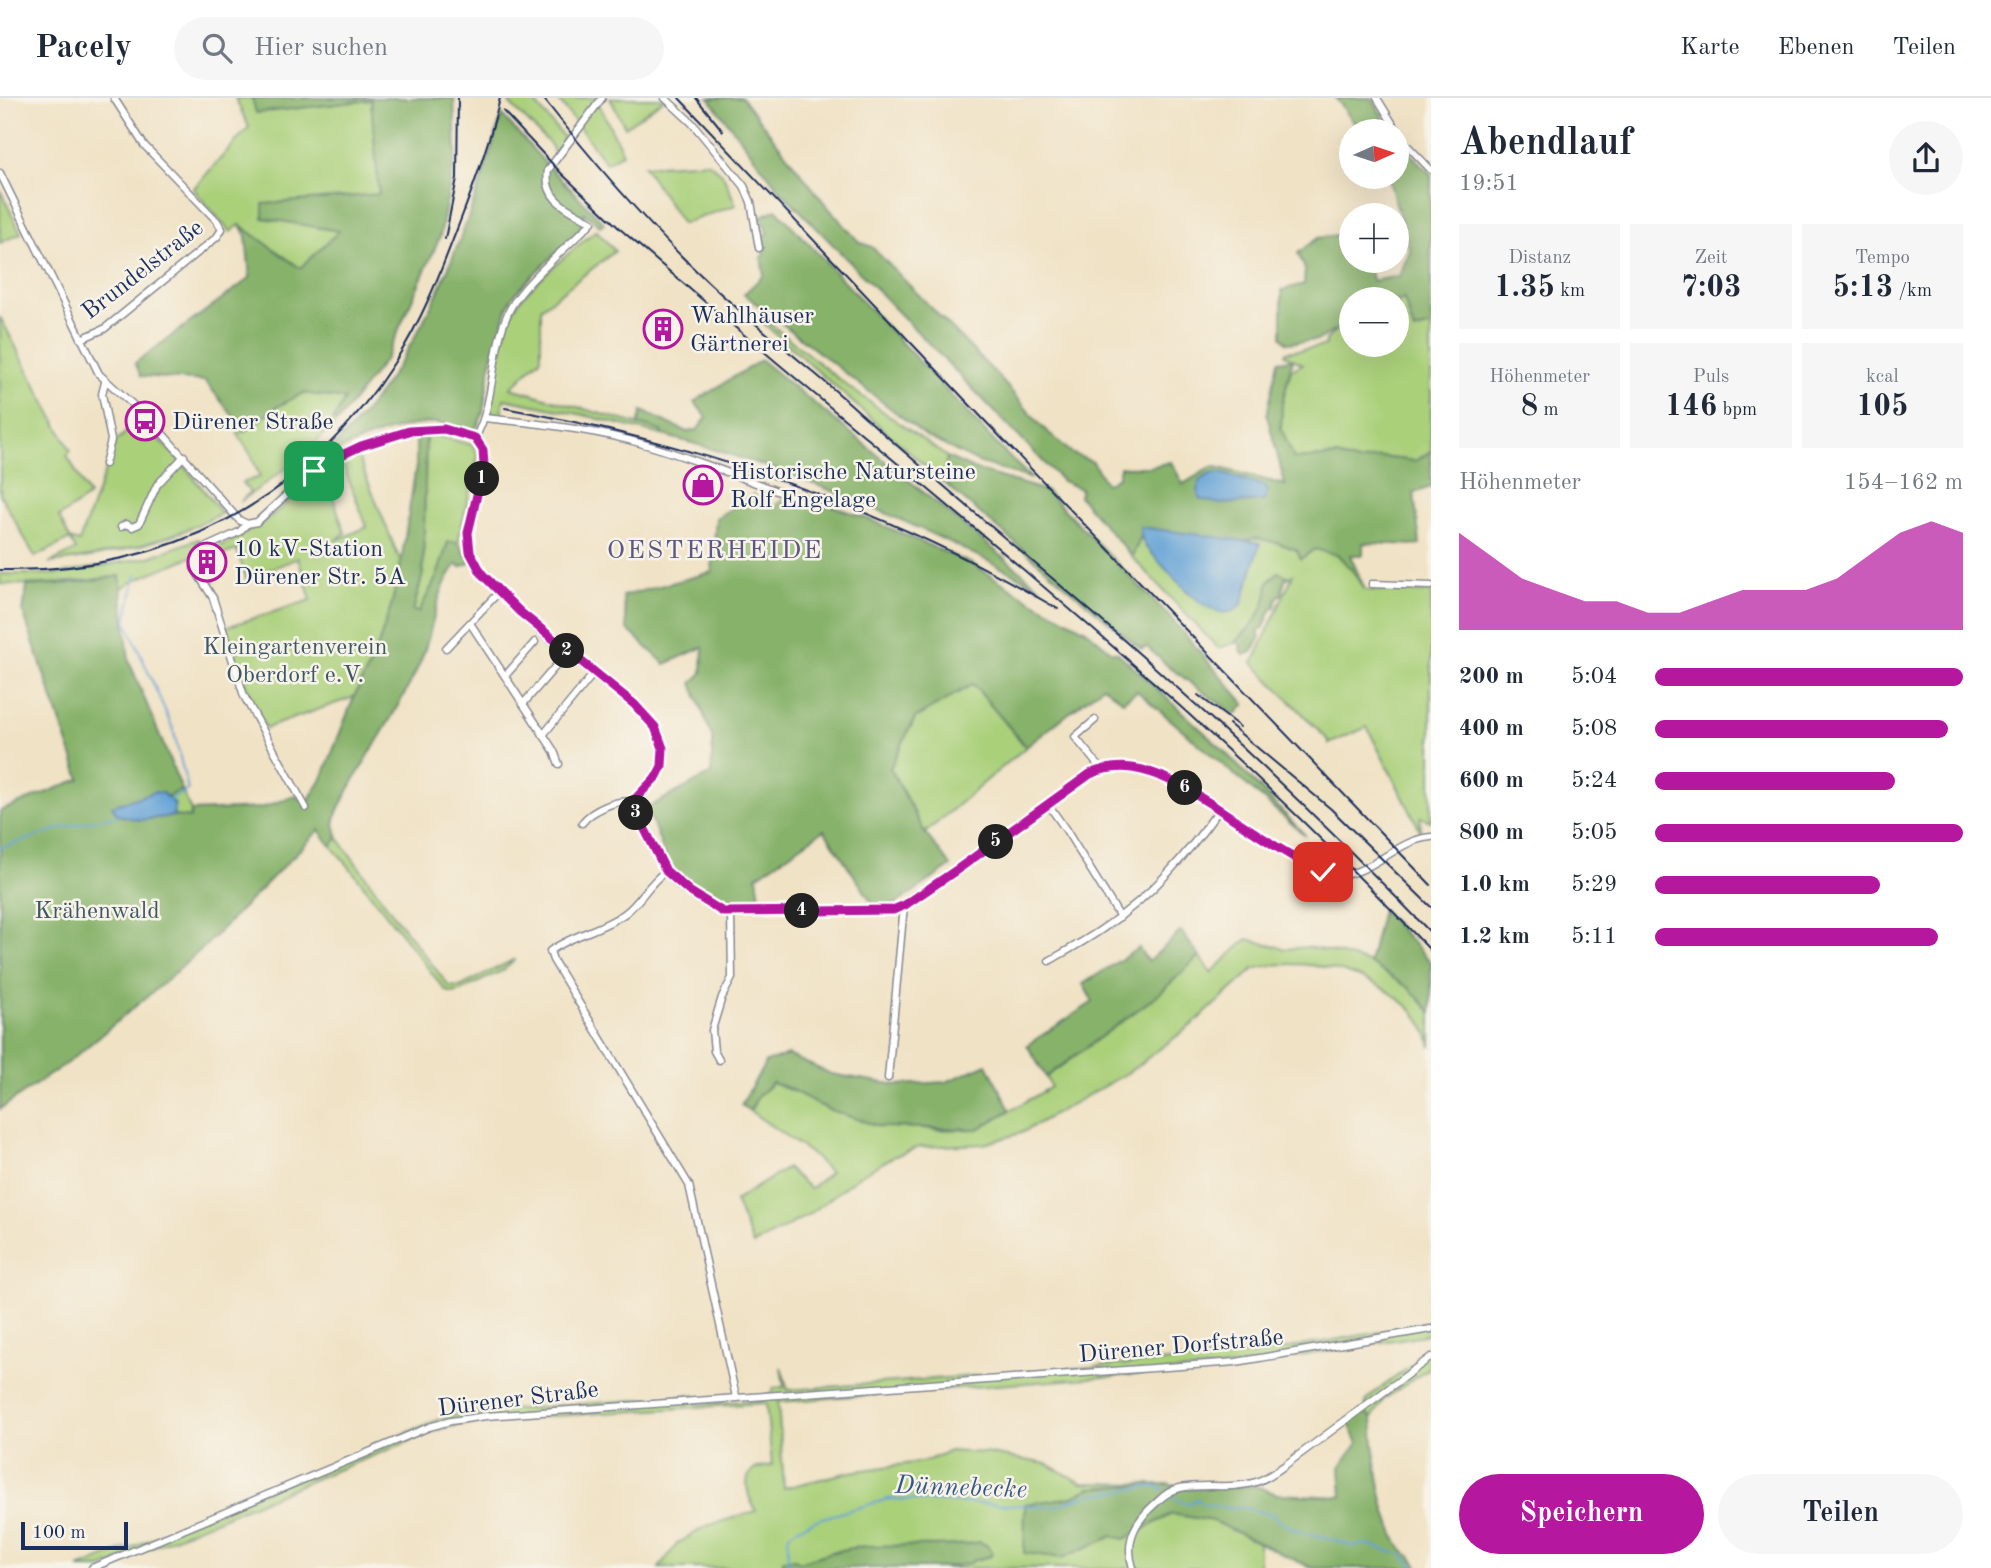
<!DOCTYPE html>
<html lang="de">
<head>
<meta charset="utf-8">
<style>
  :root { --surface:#fff; --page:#f6f6f7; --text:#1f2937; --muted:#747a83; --line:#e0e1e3; --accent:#b5179e }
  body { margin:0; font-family:"Old Standard TT",serif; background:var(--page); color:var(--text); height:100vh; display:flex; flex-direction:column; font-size:26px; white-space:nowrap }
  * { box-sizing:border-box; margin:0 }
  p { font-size:23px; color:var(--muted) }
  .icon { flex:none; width:38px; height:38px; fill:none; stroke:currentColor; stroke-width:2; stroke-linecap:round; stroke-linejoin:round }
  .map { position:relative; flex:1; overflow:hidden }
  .side { display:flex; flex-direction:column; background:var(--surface); width:560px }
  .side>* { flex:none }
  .needle { width:46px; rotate:87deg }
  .controls { position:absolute; left:1339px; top:21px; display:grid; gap:14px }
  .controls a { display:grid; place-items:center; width:70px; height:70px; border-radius:50%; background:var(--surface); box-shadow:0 7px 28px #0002; font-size:35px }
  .scale { position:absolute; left:21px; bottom:18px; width:107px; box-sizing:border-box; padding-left:7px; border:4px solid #1b2f5e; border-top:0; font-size:19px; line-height:24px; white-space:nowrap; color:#1b2f5e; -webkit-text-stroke:5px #f7f3e8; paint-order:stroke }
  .pin { position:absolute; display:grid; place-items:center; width:60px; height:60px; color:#fff; margin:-30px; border-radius:14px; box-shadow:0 4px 10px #0006 }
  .km { position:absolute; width:35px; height:35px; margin:-18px; border-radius:50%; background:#222; color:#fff; font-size:19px; line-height:35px; text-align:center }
  .round { display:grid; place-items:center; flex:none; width:74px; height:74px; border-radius:37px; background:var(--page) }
  .overview { display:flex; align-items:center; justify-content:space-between; height:119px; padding:0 28px }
  h1 { font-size:38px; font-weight:700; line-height:52px }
  .metrics { display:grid; grid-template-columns:repeat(3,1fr); gap:10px; height:119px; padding:7px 28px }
  .metrics div { display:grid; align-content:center; border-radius:0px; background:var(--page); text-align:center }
  .metrics b { font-size:30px; font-weight:700 }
  .metrics small { font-size:19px; font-weight:400 }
  .metrics p { font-size:19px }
  .chart { height:196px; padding:14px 28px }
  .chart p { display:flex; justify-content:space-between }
  .chart svg { width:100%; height:126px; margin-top:7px; fill:var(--accent); opacity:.7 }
  .cta { display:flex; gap:14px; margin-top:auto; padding:14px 28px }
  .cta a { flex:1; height:80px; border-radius:42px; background:var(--accent); color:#fff; font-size:28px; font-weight:700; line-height:80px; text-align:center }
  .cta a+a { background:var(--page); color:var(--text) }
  ul { padding:0 28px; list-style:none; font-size:23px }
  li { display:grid; grid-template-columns:112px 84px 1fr; align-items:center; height:52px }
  li i { height:18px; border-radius:9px; background:var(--accent) }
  header { display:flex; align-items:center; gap:42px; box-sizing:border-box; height:98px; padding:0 35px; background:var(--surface); border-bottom:2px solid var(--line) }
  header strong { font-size:33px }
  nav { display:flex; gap:38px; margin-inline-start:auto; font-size:24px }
  .search { width:490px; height:63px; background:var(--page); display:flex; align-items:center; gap:18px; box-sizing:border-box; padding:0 24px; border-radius:38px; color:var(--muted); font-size:26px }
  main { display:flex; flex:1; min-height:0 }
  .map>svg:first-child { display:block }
</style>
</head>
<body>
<header>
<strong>Pacely</strong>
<div class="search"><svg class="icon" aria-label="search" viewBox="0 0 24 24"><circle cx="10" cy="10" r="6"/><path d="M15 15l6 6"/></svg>Hier suchen</div>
<nav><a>Karte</a><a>Ebenen</a><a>Teilen</a></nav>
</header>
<main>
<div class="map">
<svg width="1431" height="1470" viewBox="0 0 1431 1470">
  <rect width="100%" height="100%" fill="#f7f3e8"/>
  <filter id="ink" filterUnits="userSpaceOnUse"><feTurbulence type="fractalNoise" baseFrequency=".0143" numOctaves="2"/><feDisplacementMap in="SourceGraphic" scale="14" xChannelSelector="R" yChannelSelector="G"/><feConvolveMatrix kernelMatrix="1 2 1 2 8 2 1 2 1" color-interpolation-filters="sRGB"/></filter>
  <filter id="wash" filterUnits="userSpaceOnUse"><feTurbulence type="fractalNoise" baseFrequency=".00686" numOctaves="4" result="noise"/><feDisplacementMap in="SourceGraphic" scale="28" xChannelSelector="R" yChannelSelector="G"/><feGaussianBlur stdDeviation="1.57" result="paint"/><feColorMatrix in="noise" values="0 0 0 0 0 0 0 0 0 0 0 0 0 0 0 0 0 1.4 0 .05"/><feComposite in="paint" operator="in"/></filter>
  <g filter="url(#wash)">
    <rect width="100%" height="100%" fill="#f0e2c5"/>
    <g fill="#aad07a" stroke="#62806c" stroke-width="2">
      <polygon points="235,0 253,0 257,15 371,2 379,97 263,120 340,133 300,170 240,127 230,134 193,91 249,29"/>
      <polygon points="508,0 531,0 566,42 562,42 563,45 555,57 551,47 510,6"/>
      <polygon points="557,0 596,0 623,55 606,65"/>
      <polygon points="610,0 666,0 625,29"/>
      <polygon points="708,64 723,77 736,107 682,126 644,68"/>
      <polygon points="0,92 21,135 0,145"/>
      <path d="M596 132 615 153 541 210V260L511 290 661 333 662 337 584 317 504 301 501 319 491 315 490 310C495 278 499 241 514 211 526 189 576 150 596 132Z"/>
      <polygon points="1404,201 1414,233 1431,228 1431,353 1415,363 1381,359 1358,364 1336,358 1294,361 1281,331 1282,305 1291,272 1303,266 1285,257 1286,254 1326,248 1326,242 1337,231 1351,223 1351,247 1396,247 1397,204"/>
      <path d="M0 219 71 353 67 357 89 398 59 419 70 441 79 444 116 343 139 323 177 359 222 415C168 444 110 458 49 465L76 452 70 441 35 459 0 396Z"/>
      <polygon points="763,220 850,290 947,359 943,384 761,223"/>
      <polygon points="303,295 346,301 333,323 338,323 297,362 240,404 250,394 242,385 260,379 251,357 237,335 245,333 278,308"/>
      <polygon points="426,338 437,338 473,347 478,358 458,444 448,445 437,478 419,514 413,513 423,475"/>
      <path d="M356 354 401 465 392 505 375 557 354 599 266 630 251 603 226 529 311 502 298 460 246 481 237 452 213 460 214 483 206 485 198 463 190 459C167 470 142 476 121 491L120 478C79 484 41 488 0 486V476H60L149 459 198 441 212 451C261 432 286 406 324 373L345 435 335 443 367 429 341 362Z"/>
      <path d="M1141 438 1222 448 1256 440 1278 445 1297 452 1301 460 1315 451 1338 457 1352 472 1365 492 1431 494V723L1420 719 1421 734 1367 629 1329 646V643L1253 565 1293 477 1289 479 1278 474 1268 485C1268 499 1261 517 1251 528 1245 535 1240 538 1235 545L1218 550 1132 459Z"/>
      <polygon points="973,586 1026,649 925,735 890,670 915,620"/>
      <polygon points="182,692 191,713 191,720 173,718 175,706 166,699"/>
      <polygon points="338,740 398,823 449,888 460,889 515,861 504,872 458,894 451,895 445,892 347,766 331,748"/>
      <path d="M1247 841 1286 851 1307 849 1328 853 1369 865 1409 890 1431 914V949C1419 884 1309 853 1254 871L1193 926 1129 974 1021 1035 984 1046 920 1049 895 1058 859 1078 810 1116 753 1147 735 1103 787 1070 810 1091 830 1074 810 1055 750 1013 758 998 772 985 881 1029 909 1028 937 1032 978 1031 1051 989 1046 979 1159 896 1199 858 1211 875Z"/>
      <path d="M1431 1225V1236L1234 1269 778 1304 784 1390 850 1374 926 1363 949 1353 985 1355 1047 1366 1082 1385 1153 1386 1090 1390 1073 1399 1025 1406 1062 1459 1113 1438 1125 1441 1172 1416 1213 1423 1259 1444V1470H943C960 1467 974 1462 991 1458L980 1444 963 1447 835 1453 800 1464 795 1461H784L781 1470H659L678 1445 707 1428 756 1413C750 1403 740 1380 755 1371 759 1369 767 1369 772 1367L766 1305 489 1322 443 1330 319 1379 102 1470H79L126 1450 127 1452 173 1431 445 1319 469 1315 695 1297 697 1306 761 1302 772 1294 773 1290 784 1289 781 1269 788 1292 1250 1257Z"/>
      <polygon points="1431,1253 1431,1269 1384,1301 1372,1320 1365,1314 1366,1304 1374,1295"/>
    </g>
    <g fill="#87b26a" stroke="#517064" stroke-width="2">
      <polygon points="252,0 454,0 456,54 440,139 386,260 338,323 333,323 345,301 303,295 278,308 245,333 205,283 141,278 135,265 250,180 246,138 240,127 300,170 339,133 263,120 263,106 379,96 371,2 256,15"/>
      <polygon points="709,0 742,0 827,108 859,144 872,149 998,278 1041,328 1073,356 1093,364 1106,386 1118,379 1120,369 1150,369 1171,364 1183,386 1213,368 1285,387 1267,317 1278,263 1293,261 1282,305 1281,330 1294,361 1336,358 1358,364 1381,359 1415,363 1431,353 1431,389 1414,395 1420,447 1363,445 1363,457 1350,457 1365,492 1352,472 1338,457 1315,451 1301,461 1297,452 1278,445 1256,440 1222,448 1141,438 1132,459 1079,398 1081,391 1062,383 778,90"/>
      <polygon points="1336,0 1372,0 1391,33 1360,33"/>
      <path d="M502 17 547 67 604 125 600 128 584 115 581 132 535 175 513 198 508 208 491 264 483 314 477 330C460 333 446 323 428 325 391 329 357 344 323 359 421 268 464 140 502 17Z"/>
      <polygon points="1397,42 1431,76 1431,228 1414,233 1404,201 1397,204 1396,201 1351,201 1351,223 1318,242 1287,245 1282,239 1282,192 1304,186 1305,171 1298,155 1318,140 1351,135 1351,163 1368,163 1372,183 1399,178 1410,153 1388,79 1396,79"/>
      <polygon points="776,111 1004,354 1032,381 978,364 927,339 744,196 764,177 761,159 764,157 760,141 768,135 760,119"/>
      <path d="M761 262 1041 490C920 427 795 371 662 337L661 333 638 326 642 313 687 334 697 332 707 319 694 304Z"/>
      <path d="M416 338H426L423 475 413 513 419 514 437 478 448 444H458L471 464 461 469 457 466C433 496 434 534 419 567 396 618 362 663 337 714L334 726 338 740 331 748 319 732 206 847 168 881 71 962 0 1011V713L80 681 23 514 27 488 74 485 120 478 129 563 182 692 166 699 162 695 118 717 140 722 173 718 190 720 191 713 261 710 295 698 307 704 321 683 354 599 375 557 392 505 401 465 416 368Z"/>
      <polygon points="947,359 976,372 1046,393 1167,516 1245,606 1235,617 1169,569 1147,549 1141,551 943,384"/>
      <polygon points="792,393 871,422 972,466 1030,502 1086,532 1112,554 1117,554 1219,648 1306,738 1137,593 1123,603 1103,588 1026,649 973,586 915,620 890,670 925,735 951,768 894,807 875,809 824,732 757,778 761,808 718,806 670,770 647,710 711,676 713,642 692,585 702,575 703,549 665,566 627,531 623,498 712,474 716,420 754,396 762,407 774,409"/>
      <path d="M1278 474 1289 479 1285 481 1282 496 1277 500 1275 509 1271 512 1263 531 1258 533 1260 540 1252 554 1244 557 1240 552 1241 547 1238 544 1235 545C1240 538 1245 535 1251 528 1261 517 1268 499 1268 485Z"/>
      <polygon points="1382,812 1431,864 1431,914 1409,890 1369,865"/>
      <polygon points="1181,833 1199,858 1159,896 1046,979 1027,947 1093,904 1083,886 1139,850 1148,864"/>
      <polygon points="788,957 831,976 897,987 946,984 987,966 1010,1012 978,1031 881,1029 827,1011 788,990 772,985 758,998 750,1013 741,1007 766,964"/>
      <path d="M1365 1314 1372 1320C1375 1361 1379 1408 1398 1445 1402 1455 1415 1459 1419 1470H1312L1213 1423 1172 1416 1125 1441 1113 1438 1062 1460 1024 1455 1025 1406 1073 1399 1090 1390 1153 1386H1168L1184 1391 1256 1388 1277 1396 1342 1399 1340 1369 1358 1345 1349 1326Z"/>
      <path d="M980 1444 988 1448 992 1455 991 1458 974 1462 970 1465 943 1470H781L784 1461H795L800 1464C823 1456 846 1449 870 1448 907 1446 944 1451 980 1444Z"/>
    </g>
    <g fill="#64a2d6" stroke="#40689a" stroke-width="2">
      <polygon points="1220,375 1265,388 1268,393 1264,403 1220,406 1200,401 1198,395 1199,383 1211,376"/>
      <path d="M1140 429 1260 445 1242 506C1216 539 1163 466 1145 448L1141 438Z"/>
      <polygon points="154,694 162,695 175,706 173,718 140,722 118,717 112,708"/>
    </g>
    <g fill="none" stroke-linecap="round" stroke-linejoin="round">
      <g stroke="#64a2d6" stroke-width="2">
        <polyline points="136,477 126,523 173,631 188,692 177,698"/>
        <polyline points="169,702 175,699"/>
        <polyline points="0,750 62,730 117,717"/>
        <polyline points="1089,1397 1156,1388 1164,1391"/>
        <polyline points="1170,1398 1172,1397 1177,1402 1188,1406 1198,1401 1202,1406 1228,1410 1239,1409 1273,1417 1280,1424 1303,1435 1321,1438 1352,1448 1366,1446 1395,1455"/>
        <polyline points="1401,1456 1416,1470"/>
        <polyline points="788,1470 788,1442 790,1435 796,1431 819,1421 888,1401 1053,1409 1085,1398"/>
      </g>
    </g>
  </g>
  <g filter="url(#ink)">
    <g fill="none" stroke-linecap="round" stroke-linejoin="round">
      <defs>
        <g id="street">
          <polyline points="665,0 692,25 744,88 751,104 759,150"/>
          <polyline points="1377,0 1404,44 1431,72"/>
          <path d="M0 75 99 276 154 326 239 422 247 426 257 424C278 405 299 384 321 368 351 346 416 325 452 333 465 335 478 337 483 351 495 382 458 423 470 455 489 501 592 574 634 605 653 623 676 655 655 680 649 688 632 698 633 709 634 717 641 727 645 734 652 746 657 760 665 772 674 787 714 814 731 815L893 812 904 807 958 771 1090 676C1154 649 1240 728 1294 759 1303 764 1313 771 1323 774 1366 788 1391 742 1431 739"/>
          <polyline points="81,241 104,231 217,139 222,131 217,123 144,47 114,0"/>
          <path d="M485 320C533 325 582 330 629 342 681 356 732 376 782 395"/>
          <path d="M475 340C496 303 490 255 508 215 520 187 569 148 592 124 569 111 543 103 548 72L602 0"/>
          <polyline points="105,366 111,342 102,296 105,284"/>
          <polyline points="247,426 239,434 202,451 195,461 194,470 213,500 244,598 306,710"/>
          <polyline points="121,429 126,426 132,429 139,426 157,387 184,358"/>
          <polyline points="1372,486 1431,488"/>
          <polyline points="470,525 554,653 559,666"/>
          <polyline points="446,550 499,494"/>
          <polyline points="505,578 535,544"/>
          <polyline points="523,606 561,562"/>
          <polyline points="1095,622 1075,639 1102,672"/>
          <polyline points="543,637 594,575"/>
          <polyline points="1048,706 1066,732 1120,819"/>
          <path d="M582 725C591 713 619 699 634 705"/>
          <path d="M666 773C649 784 640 805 624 816 601 832 572 837 550 853L553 862 689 1087 736 1299"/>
          <path d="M1049 863C1068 852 1087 842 1105 829 1152 798 1187 756 1219 712"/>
          <polyline points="719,962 714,953 712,932 722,899 732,880 731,815"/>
          <polyline points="888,980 904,807"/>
          <polyline points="92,1470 429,1329 451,1323 486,1318 1236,1264 1431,1231"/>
          <path d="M1133 1470C1124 1442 1136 1422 1157 1404 1163 1398 1171 1392 1180 1390 1204 1385 1231 1392 1256 1384 1266 1381 1275 1374 1284 1368L1431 1259"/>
        </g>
      </defs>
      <use href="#street" stroke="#868892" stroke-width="9"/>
      <use href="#street" stroke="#fff" stroke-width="6"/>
      <g stroke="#1b2f5e" stroke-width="2">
        <path d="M543 0C597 69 655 136 720 195 761 232 805 266 846 302 907 357 969 410 1032 463 1171 580 1305 704 1431 835"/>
        <polyline points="679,0 987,325 1431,787"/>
        <polyline points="696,0 723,33"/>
        <path d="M503 13 562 76 619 130C784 274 955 410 1119 554 1228 649 1332 749 1431 853"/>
        <polyline points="445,141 457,80 458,0"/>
        <path d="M505 310C701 346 885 409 1058 511"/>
        <path d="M0 472C166 475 303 406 394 265 422 223 441 173 459 126 475 85 490 43 500 0"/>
        <polyline points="1198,597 1240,629"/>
        <polyline points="1229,626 1331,711 1431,809"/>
      </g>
    </g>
  </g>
  <g fill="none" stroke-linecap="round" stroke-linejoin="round" filter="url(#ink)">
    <defs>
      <path id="route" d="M314 373 331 362 361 348 409 333 444 331 475 340 483 352 484 367 468 435 470 454 482 476 520 514 634 606 655 629 663 650 662 668 657 678 635 701 633 708 666 773 689 793 723 814 893 812 905 807 958 771 1090 676C1104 670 1117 668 1132 670 1161 674 1187 691 1211 706 1248 730 1284 756 1323 774"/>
    </defs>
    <use href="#route" stroke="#fff" stroke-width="14"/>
    <use href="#route" stroke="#b5179e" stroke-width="9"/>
  </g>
  <defs>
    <symbol id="building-ring" viewBox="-11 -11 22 22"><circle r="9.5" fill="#f7f3e8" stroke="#b5179e" stroke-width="1.5"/><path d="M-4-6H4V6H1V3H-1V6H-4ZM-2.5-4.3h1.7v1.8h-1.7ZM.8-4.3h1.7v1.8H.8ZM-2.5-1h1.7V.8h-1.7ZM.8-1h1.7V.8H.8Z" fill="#b5179e"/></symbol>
    <symbol id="bus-ring" viewBox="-11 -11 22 22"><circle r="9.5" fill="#f7f3e8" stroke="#b5179e" stroke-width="1.5"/><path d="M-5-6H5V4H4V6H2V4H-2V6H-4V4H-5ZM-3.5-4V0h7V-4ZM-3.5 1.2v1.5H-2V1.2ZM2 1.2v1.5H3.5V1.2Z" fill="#b5179e"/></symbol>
    <symbol id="shop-ring" viewBox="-11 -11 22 22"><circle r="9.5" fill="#f7f3e8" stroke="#b5179e" stroke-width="1.5"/><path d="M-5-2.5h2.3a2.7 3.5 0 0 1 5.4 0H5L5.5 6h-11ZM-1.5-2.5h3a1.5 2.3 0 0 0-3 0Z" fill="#b5179e"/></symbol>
  </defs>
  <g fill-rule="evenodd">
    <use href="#building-ring" x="641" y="209" width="44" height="44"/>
    <use href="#bus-ring" x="123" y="301" width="44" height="44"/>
    <use href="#shop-ring" x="681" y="365" width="44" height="44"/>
    <use href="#building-ring" x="185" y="442" width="44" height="44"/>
  </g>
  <g text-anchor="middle" stroke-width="5" stroke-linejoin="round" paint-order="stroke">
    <g font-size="24" fill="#1b2f5e" stroke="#f7f3e8">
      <text transform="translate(142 171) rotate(-38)" y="8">Brundelstraße</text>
      <text transform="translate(1181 1247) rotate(-5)" y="8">Dürener Dorfstraße</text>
      <text transform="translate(518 1300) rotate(-7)" y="8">Dürener Straße</text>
    </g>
    <g font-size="24" fill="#1b2f5e" stroke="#f7f3e8" text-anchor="start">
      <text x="690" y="225">Wahlhäuser<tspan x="690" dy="28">Gärtnerei</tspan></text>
      <text x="172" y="331">Dürener Straße</text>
      <text x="730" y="381">Historische Natursteine<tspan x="730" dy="28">Rolf Engelage</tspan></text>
      <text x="234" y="458">10 kV-Station<tspan x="234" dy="28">Dürener Str. 5A</tspan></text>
    </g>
    <g font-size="24" fill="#3f5765" stroke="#f7f3e8">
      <text x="295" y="556">Kleingartenverein<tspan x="295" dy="28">Oberdorf e.V.</tspan></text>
      <text x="97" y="820">Krähenwald</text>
    </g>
    <g font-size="26" letter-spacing="2" fill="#5e5783" stroke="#f7f3e8">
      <text x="715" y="460">OESTERHEIDE</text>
    </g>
    <g font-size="26" font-style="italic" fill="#355788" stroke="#f7f3e8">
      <text transform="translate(961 1388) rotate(2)" y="9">Dünnebecke</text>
    </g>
  </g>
</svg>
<div class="controls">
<a><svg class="needle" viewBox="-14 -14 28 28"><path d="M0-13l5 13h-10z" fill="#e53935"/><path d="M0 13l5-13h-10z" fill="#747a83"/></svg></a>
<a>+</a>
<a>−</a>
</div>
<div class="scale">100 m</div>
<div class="pin" style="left:314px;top:373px;background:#1e9e55"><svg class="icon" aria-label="arrive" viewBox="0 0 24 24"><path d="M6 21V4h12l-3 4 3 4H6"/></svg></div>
<div class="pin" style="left:1323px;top:774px;background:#d93025"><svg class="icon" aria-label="check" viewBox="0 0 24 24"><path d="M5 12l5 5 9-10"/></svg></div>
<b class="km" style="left:482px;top:381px">1</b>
<b class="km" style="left:567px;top:553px">2</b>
<b class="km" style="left:636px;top:715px">3</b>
<b class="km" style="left:802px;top:813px">4</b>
<b class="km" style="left:996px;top:744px">5</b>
<b class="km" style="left:1185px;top:690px">6</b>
</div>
<section class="side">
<div class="overview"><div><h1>Abendlauf</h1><p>19:51</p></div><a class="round"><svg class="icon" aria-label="share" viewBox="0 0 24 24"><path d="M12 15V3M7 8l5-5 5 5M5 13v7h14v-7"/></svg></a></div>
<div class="metrics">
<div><p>Distanz</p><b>1.35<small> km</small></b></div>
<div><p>Zeit</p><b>7:03</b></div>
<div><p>Tempo</p><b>5:13<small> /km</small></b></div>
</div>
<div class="metrics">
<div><p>Höhenmeter</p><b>8<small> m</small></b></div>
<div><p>Puls</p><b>146<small> bpm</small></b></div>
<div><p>kcal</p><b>105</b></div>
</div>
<div class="chart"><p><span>Höhenmeter</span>154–162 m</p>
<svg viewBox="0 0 160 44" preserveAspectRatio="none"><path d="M0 44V10L10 18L20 26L30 30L40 34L50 34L60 38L70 38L80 34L90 30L100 30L110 30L120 26L130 18L140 10L150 6L160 10V44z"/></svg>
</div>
<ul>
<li><b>200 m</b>5:04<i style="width:100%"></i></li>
<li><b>400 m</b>5:08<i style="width:95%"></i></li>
<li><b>600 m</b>5:24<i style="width:78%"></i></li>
<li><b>800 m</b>5:05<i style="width:100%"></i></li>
<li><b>1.0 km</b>5:29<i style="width:73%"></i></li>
<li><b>1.2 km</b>5:11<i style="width:92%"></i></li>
</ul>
<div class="cta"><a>Speichern</a><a>Teilen</a></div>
</section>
</main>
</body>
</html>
